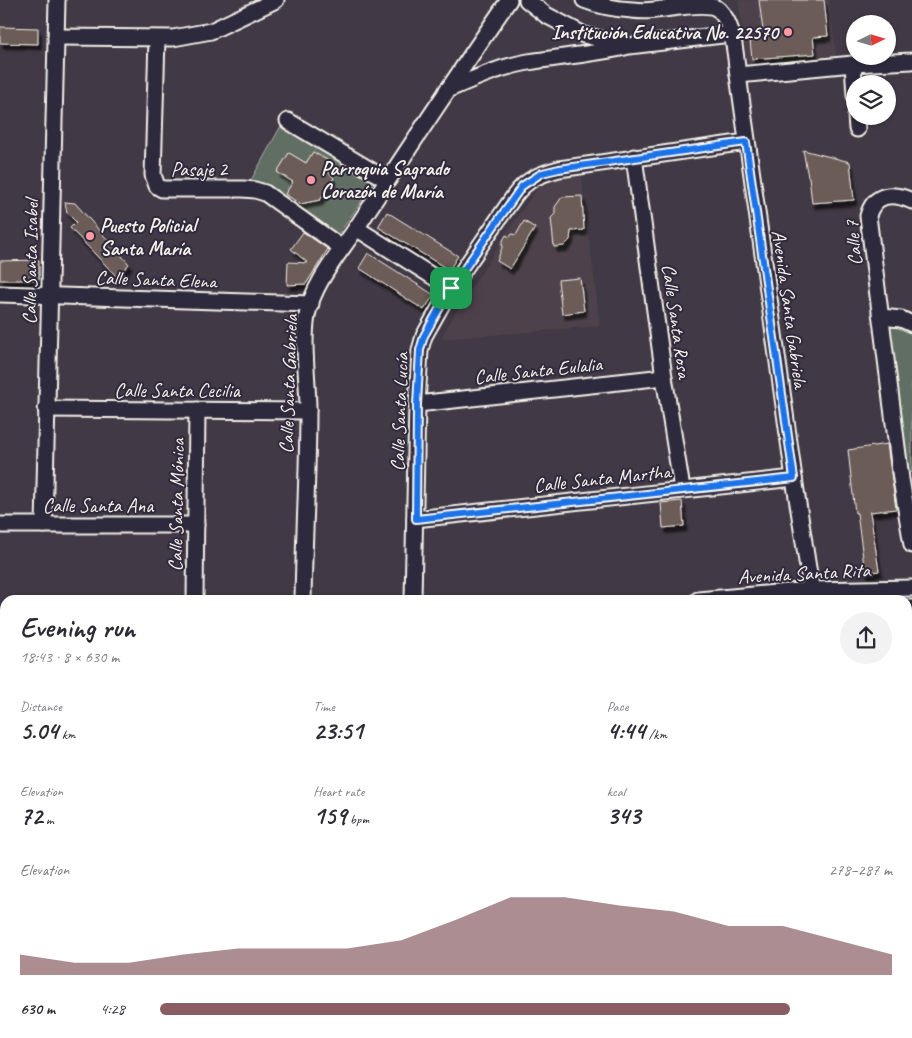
<!DOCTYPE html>
<html lang="en">
<head>
<meta charset="utf-8">
<style>
  :root { --surface:#fff; --page:#f2f2f3; --text:#2b2b33; --muted:#7c7c81; --accent:#8a5d65 }
  body { margin:0; font-family:Caveat,sans-serif; background:var(--page); color:var(--text); height:100vh; display:flex; flex-direction:column; font-size:19px; white-space:nowrap }
  * { box-sizing:border-box; margin:0 }
  p { font-size:16px; color:var(--muted) }
  .icon { flex:none; width:28px; height:28px; fill:none; stroke:currentColor; stroke-width:2; stroke-linecap:round; stroke-linejoin:round }
  .map { position:relative; flex:1; overflow:hidden }
  .sheet { position:absolute; left:0px; top:595px; width:912px; height:444px; display:flex; flex-direction:column; background:var(--surface); border-radius:15px 15px 0 0; box-shadow:0 1px 4px #0004 }
  .sheet>* { flex:none }
  .needle { width:32px; rotate:85deg }
  .fabs { position:absolute; left:846px; top:15px; display:grid; gap:10px }
  .fabs a { display:grid; place-items:center; width:50px; height:50px; border-radius:50%; background:var(--surface); box-shadow:0 1px 4px #0004; font-size:25px }
  .pin { position:absolute; display:grid; place-items:center; width:42px; height:42px; color:#fff; margin:-21px; border-radius:10px; box-shadow:0 2px 8px #0006 }
  .round { display:grid; place-items:center; flex:none; width:52px; height:52px; border-radius:26px; background:var(--page) }
  .overview { display:flex; align-items:center; justify-content:space-between; height:85px; padding:0 20px }
  h1 { font-size:28px; font-weight:700; line-height:38px }
  .figures { display:grid; grid-template-columns:repeat(3,1fr); gap:8px; height:85px; padding:5px 20px }
  .figures div { display:grid; align-content:center }
  .figures b { font-size:25px; font-weight:700 }
  .figures small { font-size:14px; font-weight:400 }
  .figures p { font-size:14px }
  .chart { height:140px; padding:10px 20px }
  .chart p { display:flex; justify-content:space-between }
  .chart svg { width:100%; height:90px; margin-top:5px; fill:var(--accent); opacity:.7 }
  ul { padding:0 20px; list-style:none; font-size:16px }
  li { display:grid; grid-template-columns:80px 60px 1fr; align-items:center; height:38px }
  li i { height:12px; border-radius:6px; background:var(--accent) }
  .map>svg:first-child { display:block }
</style>
</head>
<body>
<div class="map">
<svg width="912" height="1038" viewBox="0 0 912 1038">
  <defs>
    <filter id="shadow"><feDropShadow dx="3" dy="5.5" stdDeviation="1" flood-color="#0009"/></filter>
  </defs>
  <rect width="100%" height="100%" fill="#413945"/>
  <filter id="ink" filterUnits="userSpaceOnUse"><feTurbulence type="fractalNoise" baseFrequency=".02" numOctaves="2"/><feDisplacementMap in="SourceGraphic" scale="10" xChannelSelector="R" yChannelSelector="G"/><feConvolveMatrix kernelMatrix="1 2 1 2 8 2 1 2 1" color-interpolation-filters="sRGB"/></filter>
  <g filter="url(#ink)">
    <g fill="#4e434b">
      <polygon points="738,0 829,0 836,56 748,63"/>
      <polygon points="581,172 600,326 441,339 448,325 517,217 539,187 546,180 555,176"/>
      <polygon points="0,650 5,650 5,702 0,701"/>
    </g>
    <g fill="#616e63" stroke="#aab0a6" fill-rule="evenodd">
      <path d="M282 124 376 180 338 235 263 183 250 182ZM313 152 327 160 329 173 334 178 320 200 300 204 285 194 293 182 277 172 289 153 306 163Z"/>
      <polygon points="892,326 902,327 912,331 912,473 904,467 885,333"/>
      <polygon points="912,959 912,1038 882,1038 882,1034 908,1034 908,960"/>
    </g>
    <g fill="#6c5b59" stroke="#f4f1e8" filter="url(#shadow)">
      <polygon points="759,0 824,0 828,36 813,37 815,54 752,59 750,40 764,38"/>
      <polygon points="0,27 38,28 38,44 0,43"/>
      <polygon points="803,150 850,162 854,200 812,203 809,177 808,177"/>
      <polygon points="313,152 327,160 329,173 334,178 320,200 300,204 285,194 293,182 277,172 289,153 306,163"/>
      <polygon points="582,196 584,230 571,231 570,240 564,246 554,247 551,218 555,214 555,207 562,197"/>
      <polygon points="65,202 75,203 129,264 117,277 70,228 76,222 67,213"/>
      <polygon points="387,212 458,256 449,270 378,227"/>
      <polygon points="524,221 535,228 510,269 497,261 503,245 501,244 506,235 510,237 512,234 516,235"/>
      <polygon points="303,232 328,249 306,284 287,285 288,262 308,263 291,249"/>
      <polygon points="368,253 434,295 424,310 359,268"/>
      <polygon points="39,260 39,280 0,280 0,261"/>
      <polygon points="580,278 584,311 562,314 558,280"/>
      <polygon points="887,444 896,509 870,512 879,571 865,573 857,513 855,513 848,450"/>
      <polygon points="682,501 684,526 663,528 661,503"/>
    </g>
    <g fill="none" stroke-linecap="round" stroke-linejoin="round">
      <defs>
        <g id="minor">
          <polyline points="527,0 546,15 584,35 629,46 731,34"/>
          <path d="M584 0C599 6 615 9 632 10 640 11 648 11 655 10 670 9 709 0 719 10 735 26 735 55 738 75L794 478 813 600"/>
          <polyline points="56,37 173,38 211,31 276,0"/>
          <polyline points="157,39 153,175 157,186 162,189 243,189 255,190 265,193 342,248"/>
          <polyline points="853,64 855,96"/>
          <polyline points="738,75 853,64 912,61"/>
          <path d="M447 90C473 79 500 67 528 62 560 57 593 54 625 47"/>
          <polyline points="856,116 857,129"/>
          <polyline points="288,121 387,180"/>
          <polyline points="634,157 664,377 682,489"/>
          <path d="M912 201C893 192 874 193 868 216L901 479 912 545"/>
          <polyline points="356,228 451,288"/>
          <polyline points="0,294 311,304"/>
          <polyline points="881,317 901,319 912,324"/>
          <polyline points="417,404 664,377"/>
          <polyline points="46,409 308,411"/>
          <polyline points="415,519 794,478"/>
          <polyline points="0,525 196,525"/>
          <polyline points="44,525 57,0"/>
          <polyline points="195,600 197,410"/>
          <path d="M303 600C304 537 308 474 308 410 308 380 302 345 307 316 313 283 339 254 357 227 407 151 457 75 509 0"/>
          <path d="M413 600 417 404 420 350 424 336 451 288 515 195C527 179 540 174 559 169L746 142"/>
          <polyline points="698,600 811,590 912,588"/>
          <polyline points="908,608 912,608"/>
          <polyline points="0,634 5,634"/>
          <polyline points="0,850 5,850"/>
          <polyline points="908,952 912,951"/>
          <polyline points="469,1034 470,1038"/>
          <polyline points="636,1034 637,1038"/>
          <polyline points="757,1034 757,1038"/>
          <polyline points="875,1034 876,1038"/>
          <polyline points="0,1037 70,1038"/>
          <polyline points="235,1038 271,1034"/>
          <polyline points="431,1038 455,1034"/>
        </g>
        <g id="major">
          <polyline points="0,949 5,967"/>
          <polyline points="23,1034 25,1038"/>
        </g>
      </defs>
      <use href="#minor" stroke="#f4f1e8" stroke-width="19"/>
      <use href="#major" stroke="#f4f1e8" stroke-width="24"/>
      <use href="#minor" stroke="#2f2a3d" stroke-width="15"/>
      <use href="#major" stroke="#2f2a3d" stroke-width="20"/>
    </g>
  </g>
  <g fill="none" stroke-linecap="round" stroke-linejoin="round" filter="url(#ink)">
    <defs>
      <polygon id="route" points="746,142 794,478 416,519 417,404 420,350 424,336 451,288 522,186 542,173 559,169"/>
    </defs>
    <use href="#route" stroke="#fff" stroke-width="10"/>
    <use href="#route" stroke="#1a73e8" stroke-width="6"/>
  </g>
  <g fill="#ff9aa2" stroke="#2f2a3d" stroke-width="2">
    <circle cx="788" cy="32" r="5"/>
    <circle cx="311" cy="180" r="5"/>
    <circle cx="90" cy="236" r="5"/>
  </g>
  <g text-anchor="middle" stroke-width="4" stroke-linejoin="round" paint-order="stroke">
    <g font-size="20" font-weight="bold" fill="#f4f1e8" stroke="#2f2a3d" text-anchor="start">
      <text x="778" y="39" text-anchor="end">Institución Educativa No. 22570</text>
      <text x="321" y="175">Parroquia Sagrado<tspan x="321" dy="23">Corazón de María</tspan></text>
      <text x="100" y="232">Puesto Policial<tspan x="100" dy="23">Santa María</tspan></text>
    </g>
    <g font-size="20" fill="#f4f1e8" stroke="#2f2a3d">
      <text x="199" y="176">Pasaje 2</text>
      <text transform="translate(853 243) rotate(-95)" y="7">Calle 7</text>
      <text transform="translate(30 262) rotate(-89)" y="7">Calle Santa Isabel</text>
      <text transform="translate(156 279) rotate(2)" y="7">Calle Santa Elena</text>
      <text transform="translate(790 309) rotate(82)" y="7">Avenida Santa Gabriela</text>
      <text transform="translate(677 321) rotate(82)" y="7">Calle Santa Rosa</text>
      <text transform="translate(538 370) rotate(-6)" y="7">Calle Santa Eulalia</text>
      <text transform="translate(288 384) rotate(-88)" y="7">Calle Santa Gabriela</text>
      <text x="177" y="397">Calle Santa Cecilia</text>
      <text transform="translate(399 412) rotate(-88)" y="7">Calle Santa Lucía</text>
      <text transform="translate(602 478) rotate(-6)" y="7">Calle Santa Martha</text>
      <text x="98" y="512">Calle Santa Ana</text>
      <text transform="translate(176 505) rotate(-89)" y="7">Calle Santa Mónica</text>
      <text transform="translate(804 573) rotate(-3)" y="7">Avenida Santa Rita</text>
    </g>
  </g>
</svg>
<div class="fabs">
<a><svg class="needle" viewBox="-14 -14 28 28"><path d="M0-13l5 13h-10z" fill="#e53935"/><path d="M0 13l5-13h-10z" fill="#7c7c81"/></svg></a>
<a><svg class="icon" aria-label="layers" viewBox="0 0 24 24"><path d="M12 4l9 5-9 5-9-5zM3 14l9 5 9-5"/></svg></a>
</div>
<div class="pin" style="left:451px;top:288px;background:#1e9e55"><svg class="icon" aria-label="arrive" viewBox="0 0 24 24"><path d="M6 21V4h12l-3 4 3 4H6"/></svg></div>
<section class="sheet">
<div class="overview"><div><h1>Evening run</h1><p>18:43 · 8 × 630 m</p></div><a class="round"><svg class="icon" aria-label="share" viewBox="0 0 24 24"><path d="M12 15V3M7 8l5-5 5 5M5 13v7h14v-7"/></svg></a></div>
<div class="figures">
<div><p>Distance</p><b>5.04<small> km</small></b></div>
<div><p>Time</p><b>23:51</b></div>
<div><p>Pace</p><b>4:44<small> /km</small></b></div>
</div>
<div class="figures">
<div><p>Elevation</p><b>72<small> m</small></b></div>
<div><p>Heart rate</p><b>159<small> bpm</small></b></div>
<div><p>kcal</p><b>343</b></div>
</div>
<div class="chart"><p><span>Elevation</span>278–287 m</p>
<svg viewBox="0 0 160 44" preserveAspectRatio="none"><path d="M0 44V34L10 38L20 38L30 34L40 31L50 31L60 31L70 27L80 17L90 6L100 6L110 10L120 13L130 20L140 20L150 27L160 34V44z"/></svg>
</div>
<ul>
<li><b>630 m</b>4:28<i style="width:86%"></i></li>
</ul>
</section>
</div>
</body>
</html>
